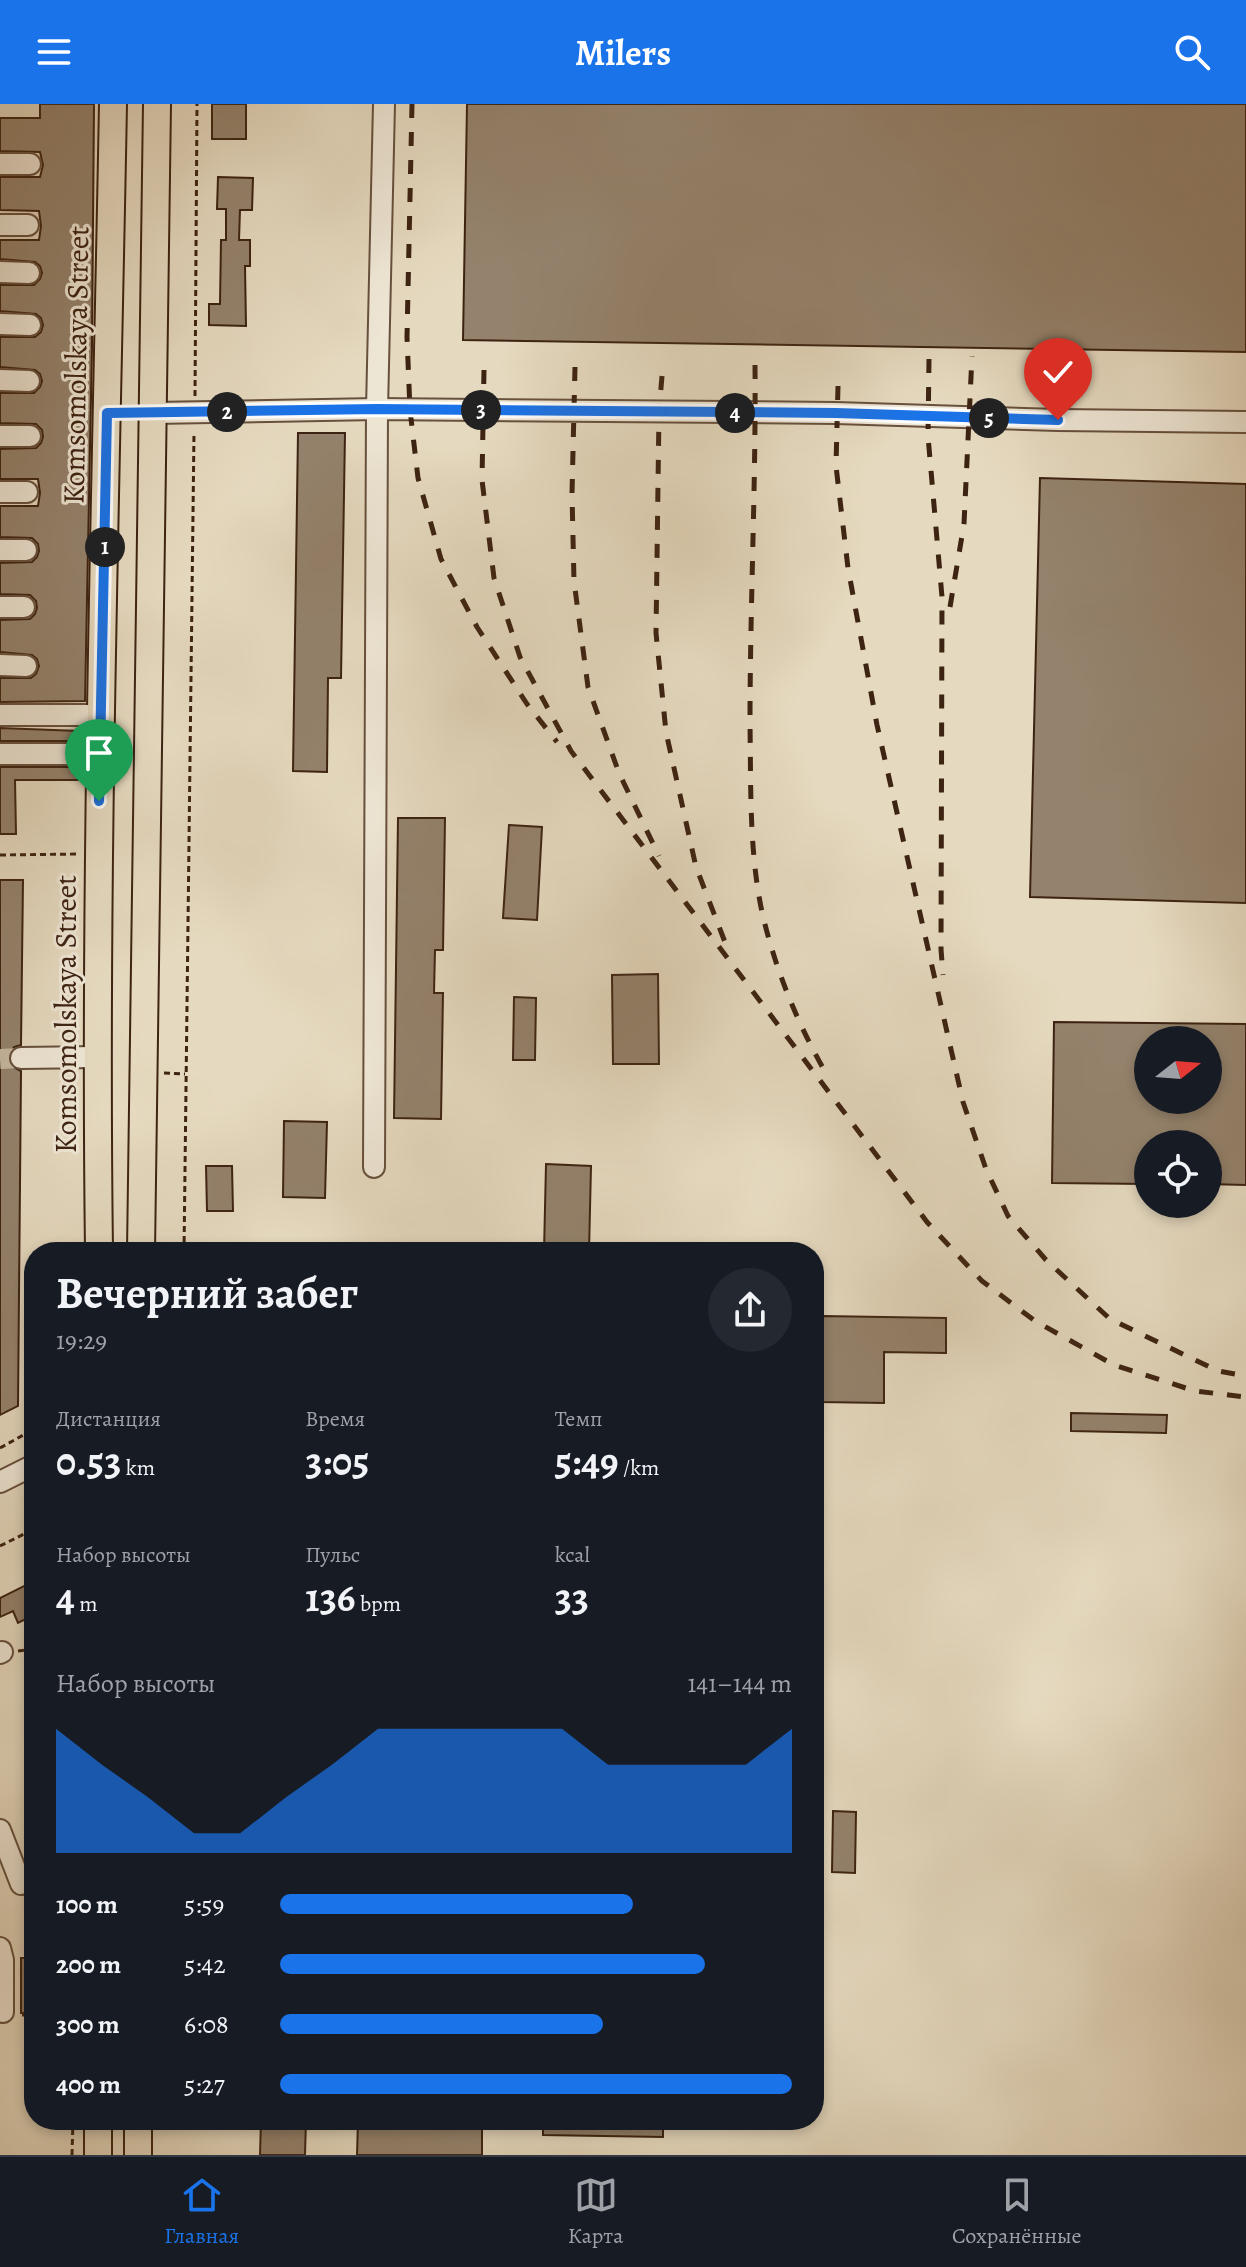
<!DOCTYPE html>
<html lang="ru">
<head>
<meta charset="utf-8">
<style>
  :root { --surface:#171b24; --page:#242831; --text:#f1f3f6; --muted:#9ea1a6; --line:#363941; --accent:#1a73e8 }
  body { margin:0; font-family:Alegreya,serif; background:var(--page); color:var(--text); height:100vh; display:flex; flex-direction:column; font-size:30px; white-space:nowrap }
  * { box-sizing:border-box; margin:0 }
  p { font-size:26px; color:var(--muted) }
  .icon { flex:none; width:44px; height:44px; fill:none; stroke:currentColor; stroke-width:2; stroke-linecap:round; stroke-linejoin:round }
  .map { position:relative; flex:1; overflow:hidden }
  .panel { position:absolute; left:24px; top:1138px; width:800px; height:888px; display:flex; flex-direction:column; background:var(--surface); border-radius:32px; box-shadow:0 4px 12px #0003 }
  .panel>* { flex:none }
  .needle { width:52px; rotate:73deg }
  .tools { position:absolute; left:1134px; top:922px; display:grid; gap:16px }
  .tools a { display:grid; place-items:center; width:88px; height:88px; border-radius:50%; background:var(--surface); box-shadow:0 4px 12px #0003; font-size:40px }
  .pin { position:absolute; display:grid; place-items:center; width:68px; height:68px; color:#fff; margin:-82px -34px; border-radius:50% 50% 50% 0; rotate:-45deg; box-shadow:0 0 8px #0007 }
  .pin .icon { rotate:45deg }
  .km { position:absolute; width:40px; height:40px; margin:-20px; border-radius:50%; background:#222; color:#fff; font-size:22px; line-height:40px; text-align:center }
  .round { display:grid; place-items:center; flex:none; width:84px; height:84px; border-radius:42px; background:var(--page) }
  .overview { display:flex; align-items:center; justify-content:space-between; height:136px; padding:0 32px }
  h1 { font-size:44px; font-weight:700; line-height:60px }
  .figures { display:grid; grid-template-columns:repeat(3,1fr); gap:12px; height:136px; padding:8px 32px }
  .figures div { display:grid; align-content:center }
  .figures b { font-size:40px; font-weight:700 }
  .figures small { font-size:22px; font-weight:400 }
  .figures p { font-size:22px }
  .chart { height:224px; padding:16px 32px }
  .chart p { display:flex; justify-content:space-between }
  .chart svg { width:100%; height:144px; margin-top:8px; fill:var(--accent); opacity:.7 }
  ul { padding:0 32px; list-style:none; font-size:26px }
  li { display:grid; grid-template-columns:128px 96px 1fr; align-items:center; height:60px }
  li i { height:20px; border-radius:10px; background:var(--accent) }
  header { display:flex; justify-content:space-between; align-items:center; height:104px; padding:0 32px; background:var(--accent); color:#fff; font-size:36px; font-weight:700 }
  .tab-bar { display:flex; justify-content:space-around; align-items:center; height:112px; border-top:2px solid var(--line); background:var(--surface); font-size:22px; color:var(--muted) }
  .tab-bar a { display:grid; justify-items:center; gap:4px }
  .tab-bar .active { color:var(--accent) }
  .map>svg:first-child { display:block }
</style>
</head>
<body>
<header><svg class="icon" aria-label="menu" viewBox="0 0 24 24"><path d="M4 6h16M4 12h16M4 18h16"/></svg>Milers<svg class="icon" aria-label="search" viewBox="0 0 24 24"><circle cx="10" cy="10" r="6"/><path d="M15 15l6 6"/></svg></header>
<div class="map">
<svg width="1246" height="2051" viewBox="0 0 1246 2051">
  <rect width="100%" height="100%" fill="#e5d9bf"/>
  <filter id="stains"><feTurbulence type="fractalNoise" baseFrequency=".0025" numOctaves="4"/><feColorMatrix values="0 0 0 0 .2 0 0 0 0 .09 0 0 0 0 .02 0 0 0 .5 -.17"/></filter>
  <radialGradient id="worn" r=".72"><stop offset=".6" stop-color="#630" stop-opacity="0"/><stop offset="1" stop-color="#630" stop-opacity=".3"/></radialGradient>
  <g fill="#94826c" stroke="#3d2312" stroke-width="2" fill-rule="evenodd">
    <polygon points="40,0 94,0 92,242 85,597 0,598 0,574 31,574 36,570 39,562 37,555 32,551 0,548 0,516 30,515 35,510 37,504 36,497 30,491 0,490 0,459 32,458 37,453 39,447 38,440 32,434 0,433 0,402 38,402 40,389 38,375 0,375 0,345 36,344 41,339 43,333 42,326 36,320 0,319 0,289 34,289 40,283 42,277 40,270 35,266 0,263 0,233 35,233 41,228 43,221 41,214 36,210 0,207 0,181 34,181 40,175 42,169 40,162 35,158 0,155 0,136 39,136 41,122 39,107 0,106 0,73 40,73 43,61 40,48 0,47 0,14 40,14"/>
    <rect x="212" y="0" width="34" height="35"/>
    <polygon points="467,0 1246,0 1246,248 463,236"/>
    <polygon points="218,73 253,74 252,106 240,106 239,136 250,136 250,162 245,162 246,222 209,221 209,200 220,200 221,136 226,136 226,105 217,105"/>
    <polygon points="298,329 345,329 341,574 328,574 327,668 293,667"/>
    <polygon points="1040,374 1246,380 1246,799 1030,793"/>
    <polygon points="0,624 79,627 79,637 0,637"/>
    <polygon points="0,663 82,663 82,676 15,676 16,730 0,730"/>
    <polygon points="398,714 445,714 443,846 435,846 434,889 443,889 441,1015 394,1014"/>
    <polygon points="509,721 542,723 537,816 503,814"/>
    <polygon points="0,776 23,776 21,941 14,943 8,953 10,961 21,967 18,1302 0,1311"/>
    <polygon points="658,870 659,960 613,960 612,871"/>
    <polygon points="514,893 536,894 535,956 513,956"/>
    <path d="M1054 918 1246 920V1081L1208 1080V1040H1148V1080L1052 1079ZM1148 936H1208V996H1148Z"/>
    <polygon points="284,1017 327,1018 325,1094 283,1093"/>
    <polygon points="546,1060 591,1062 589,1148 544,1148"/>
    <polygon points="206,1062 232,1062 233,1107 207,1107"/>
    <polygon points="822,1212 946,1214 946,1249 884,1248 884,1299 820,1298"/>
    <polygon points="1071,1309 1167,1311 1166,1329 1071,1327"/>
    <polygon points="34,1477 34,1511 18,1519 13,1507 0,1513 0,1494"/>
    <polygon points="833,1707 856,1708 855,1769 832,1768"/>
    <rect x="21" y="1854" width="13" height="55"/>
    <polygon points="261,2016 306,2016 305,2051 260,2051"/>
    <polygon points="358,2016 482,2016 482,2051 357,2051"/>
    <polygon points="543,2016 663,2016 663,2033 543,2031"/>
  </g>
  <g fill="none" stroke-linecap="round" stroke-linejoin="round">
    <polyline stroke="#c3b59c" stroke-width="20" stroke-dasharray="20 10" stroke-linecap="butt" points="0,955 21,954"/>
    <defs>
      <g id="minor">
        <polyline points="0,60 30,60"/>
        <polyline points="0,121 28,121"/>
        <polyline points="0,168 29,169"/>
        <polyline points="0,220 30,221"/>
        <polyline points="0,276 29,277"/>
        <polyline points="153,309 377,305 836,309 1058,316 1246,318"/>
        <polyline points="0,332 30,332"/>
        <polyline points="0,388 27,388"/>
        <polyline points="0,446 26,446"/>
        <polyline points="0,503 24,503"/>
        <polyline points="0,561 26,562"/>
        <polyline points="0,611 102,611"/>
        <polyline points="0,650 101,650"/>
        <polyline points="21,954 97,953"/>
        <polyline points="374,1063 377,305 384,0"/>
        <polyline points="0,1378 34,1361"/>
        <polyline points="0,1549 2,1548"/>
        <polyline points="0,1726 21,1780"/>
        <polyline points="0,1844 3,1856 3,1908"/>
      </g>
      <g id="major">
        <path d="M99 1148C94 765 106 383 113 0"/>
        <polyline points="141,1148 157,0"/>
        <polyline points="98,2051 98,2016"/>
        <polyline points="138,2051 138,2016"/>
      </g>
    </defs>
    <use href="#minor" stroke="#67503d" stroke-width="24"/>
    <use href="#major" stroke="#3d2312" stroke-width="30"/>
    <g stroke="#3d2312" stroke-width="3" stroke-dasharray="6 4" stroke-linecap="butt">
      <polyline points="195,292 197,0"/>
      <polyline points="0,751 80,750"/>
      <polyline points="164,969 185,970"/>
      <polyline points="184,1148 194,328"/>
      <polyline points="0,1344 34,1325"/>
      <polyline points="0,1442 34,1425"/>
      <polyline points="18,1547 34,1545"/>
      <polyline points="22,1911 34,1911"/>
      <polyline points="72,2051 73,2016"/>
    </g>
    <use href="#minor" stroke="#eee6d5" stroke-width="20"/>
    <use href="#major" stroke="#e5d9bf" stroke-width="26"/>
    <g stroke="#3d2312" stroke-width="5" stroke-dasharray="14 14" stroke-linecap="butt">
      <polyline points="412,0 407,233 410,306 418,374 441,455 477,523 527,600 557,638"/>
      <polyline points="929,255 928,332 942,493 941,845 943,871"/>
      <path d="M755 261C756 381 750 500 750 620 751 682 749 747 762 808 775 865 798 921 827 971"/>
      <polyline points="575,263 572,390 574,477 588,583 619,669 659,752"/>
      <polyline points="484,266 482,376 494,474 520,553 571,647 927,1118 982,1177 1035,1217 1114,1261 1195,1287 1246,1293"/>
      <polyline points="662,272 659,308 656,529 666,628 696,763 728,846"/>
      <polyline points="838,282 836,362 848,464 877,621 963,998 986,1065 1008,1112 1046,1156 1110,1215 1218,1267 1246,1272"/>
      <polyline points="950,503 964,420 972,252"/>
    </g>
  </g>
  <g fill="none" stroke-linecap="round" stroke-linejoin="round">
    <defs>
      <polyline id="route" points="99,697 107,309 377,305 836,309 1058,316"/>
    </defs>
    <use href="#route" stroke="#fff" stroke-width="16"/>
    <use href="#route" stroke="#1a73e8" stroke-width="10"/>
  </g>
  <g text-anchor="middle" stroke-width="6" stroke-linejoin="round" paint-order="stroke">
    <g font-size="30" fill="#3d2312" stroke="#eee6d5">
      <text transform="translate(76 261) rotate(-89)" y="10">Komsomolskaya Street</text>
      <text transform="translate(66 910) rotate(-90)" y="10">Komsomolskaya Street</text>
    </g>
  </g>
  <rect width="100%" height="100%" filter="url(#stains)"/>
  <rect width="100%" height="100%" fill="url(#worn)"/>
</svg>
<div class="tools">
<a><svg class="needle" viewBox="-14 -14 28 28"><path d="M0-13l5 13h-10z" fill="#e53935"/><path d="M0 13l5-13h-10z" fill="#9ea1a6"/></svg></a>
<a><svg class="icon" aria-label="locate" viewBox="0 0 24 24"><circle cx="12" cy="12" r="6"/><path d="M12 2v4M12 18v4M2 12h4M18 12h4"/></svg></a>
</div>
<div class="pin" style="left:99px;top:697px;background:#1e9e55"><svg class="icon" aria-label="arrive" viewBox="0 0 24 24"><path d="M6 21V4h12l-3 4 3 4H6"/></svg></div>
<div class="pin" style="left:1058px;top:316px;background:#d93025"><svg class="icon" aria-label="check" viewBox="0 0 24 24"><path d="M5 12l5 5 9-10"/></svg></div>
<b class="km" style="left:105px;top:443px">1</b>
<b class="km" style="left:227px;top:308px">2</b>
<b class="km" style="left:481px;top:306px">3</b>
<b class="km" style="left:735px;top:309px">4</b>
<b class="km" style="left:989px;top:314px">5</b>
<section class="panel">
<div class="overview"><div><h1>Вечерний забег</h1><p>19:29</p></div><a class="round"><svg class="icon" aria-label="share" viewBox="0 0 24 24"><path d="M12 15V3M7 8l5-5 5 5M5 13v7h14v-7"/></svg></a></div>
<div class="figures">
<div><p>Дистанция</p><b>0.53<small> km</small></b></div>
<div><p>Время</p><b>3:05</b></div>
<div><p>Темп</p><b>5:49<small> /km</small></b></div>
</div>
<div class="figures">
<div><p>Набор высоты</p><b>4<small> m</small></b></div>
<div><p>Пульс</p><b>136<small> bpm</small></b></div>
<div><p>kcal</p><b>33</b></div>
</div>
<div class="chart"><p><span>Набор высоты</span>141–144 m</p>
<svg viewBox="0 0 160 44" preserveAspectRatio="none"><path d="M0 44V6L10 17L20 27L30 38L40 38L50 27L60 17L70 6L80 6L90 6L100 6L110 6L120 17L130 17L140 17L150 17L160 6V44z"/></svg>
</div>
<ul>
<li><b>100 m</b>5:59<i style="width:69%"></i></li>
<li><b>200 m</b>5:42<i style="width:83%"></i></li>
<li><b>300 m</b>6:08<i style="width:63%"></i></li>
<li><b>400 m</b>5:27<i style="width:100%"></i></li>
</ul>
</section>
</div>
<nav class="tab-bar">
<a class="active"><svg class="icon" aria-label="home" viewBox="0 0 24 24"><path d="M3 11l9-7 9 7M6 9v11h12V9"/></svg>Главная</a>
<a><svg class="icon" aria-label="map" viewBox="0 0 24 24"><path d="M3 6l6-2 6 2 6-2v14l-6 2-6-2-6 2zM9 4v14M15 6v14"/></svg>Карта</a>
<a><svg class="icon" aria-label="saved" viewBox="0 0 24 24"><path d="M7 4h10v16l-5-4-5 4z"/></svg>Сохранённые</a>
</nav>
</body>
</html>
